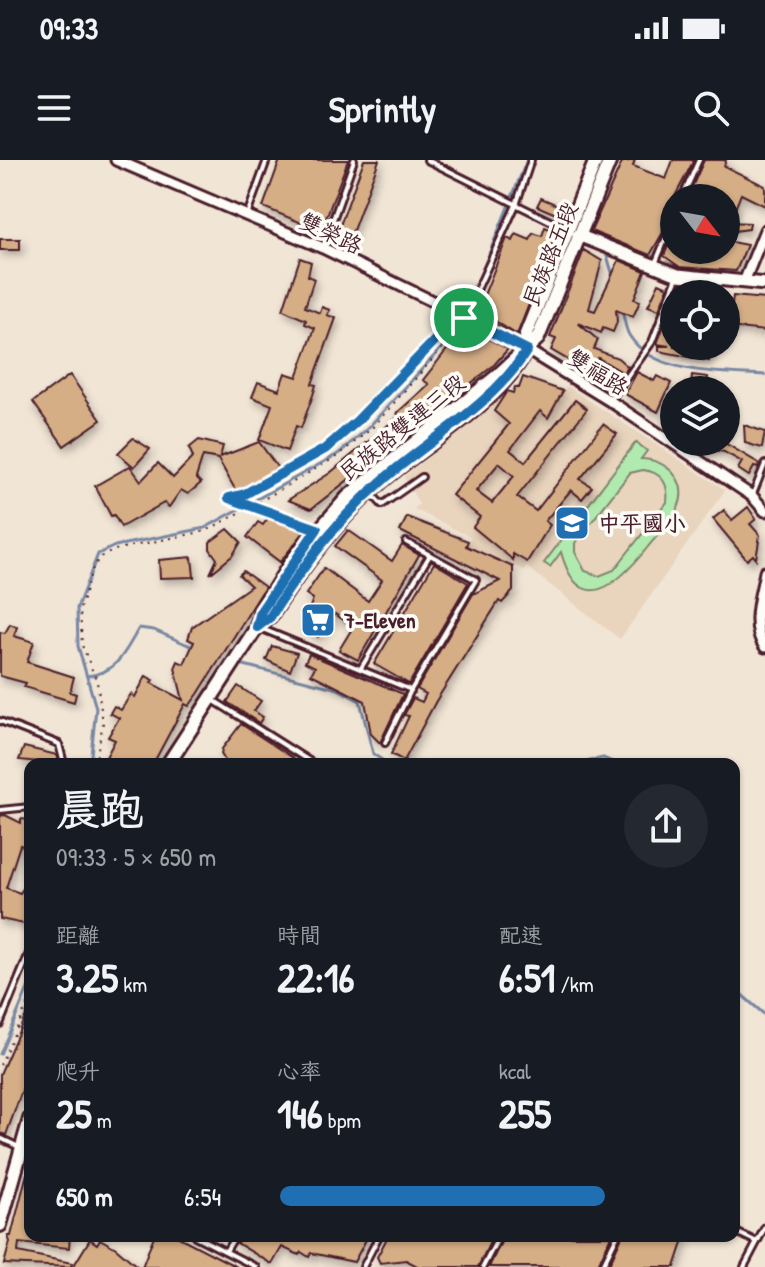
<!DOCTYPE html>
<html lang="zh-TW">
<head>
<meta charset="utf-8">
<style>
  :root { --surface:#171b24; --page:#242831; --text:#f1f3f6; --muted:#9ea1a6; --accent:#1f6fb2 }
  body { margin:0; font-family:"Patrick Hand","LXGW WenKai TC",sans-serif; background:var(--page); color:var(--text); height:100vh; display:flex; flex-direction:column; font-size:30px; white-space:nowrap }
  * { box-sizing:border-box; margin:0 }
  p { font-size:26px; color:var(--muted) }
  .icon { flex:none; width:44px; height:44px; fill:none; stroke:currentColor; stroke-width:2; stroke-linecap:round; stroke-linejoin:round }
  .map { position:relative; flex:1; overflow:hidden }
  .panel { position:absolute; left:24px; top:598px; width:716px; height:484px; display:flex; flex-direction:column; background:var(--surface); border-radius:16px; box-shadow:0 2px 6px #0004 }
  .panel>* { flex:none }
  .needle { width:52px; rotate:121deg }
  .tools { position:absolute; left:660px; top:24px; display:grid; gap:16px }
  .tools a { display:grid; place-items:center; width:80px; height:80px; border-radius:50%; background:var(--surface); box-shadow:0 2px 6px #0004; font-size:40px }
  .pin { position:absolute; display:grid; place-items:center; width:68px; height:68px; color:#fff; margin:-34px; border:4px solid #fff; border-radius:50%; box-shadow:0 2px 8px #0007 }
  .round { display:grid; place-items:center; flex:none; width:84px; height:84px; border-radius:42px; background:var(--page) }
  .overview { display:flex; align-items:center; justify-content:space-between; height:136px; padding:0 32px }
  h1 { font-size:44px; font-weight:700; line-height:60px }
  .metrics { display:grid; grid-template-columns:repeat(3,1fr); gap:12px; height:136px; padding:8px 32px }
  .metrics div { display:grid; align-content:center }
  .metrics b { font-size:40px; font-weight:700 }
  .metrics small { font-size:22px; font-weight:400 }
  .metrics p { font-size:22px }
  ul { padding:0 32px; list-style:none; font-size:26px }
  li { display:grid; grid-template-columns:128px 96px 1fr; align-items:center; height:60px }
  li i { height:20px; border-radius:10px; background:var(--accent) }
  .status { display:flex; justify-content:space-between; align-items:center; height:56px; padding:0 40px; background:var(--surface); direction:ltr }
  .status svg { height:22px; fill:currentColor }
  header { display:flex; justify-content:space-between; align-items:center; height:104px; padding:0 32px; background:var(--surface); font-size:36px; font-weight:700 }
  .map>svg:first-child { display:block }
</style>
</head>
<body>
<div class="status"><b>09:33</b><svg viewBox="0 0 49 12"><path d="M0 12V9h3v3zM5 12V6h3v6zM10 12V3h3v9zM15 12V0h3v12zM26 1h20v11H26zM47 4h2v5h-2z"/></svg></div>
<header><svg class="icon" aria-label="menu" viewBox="0 0 24 24"><path d="M4 6h16M4 12h16M4 18h16"/></svg>Sprintly<svg class="icon" aria-label="search" viewBox="0 0 24 24"><circle cx="10" cy="10" r="6"/><path d="M15 15l6 6"/></svg></header>
<div class="map">
<svg width="765" height="1107" viewBox="0 0 765 1107">
  <defs>
    <filter id="shadow"><feDropShadow dx="2.5" dy="4.5" stdDeviation="4" flood-color="#0004"/></filter>
  </defs>
  <rect width="100%" height="100%" fill="#f1e5d5"/>
  <filter id="ink" filterUnits="userSpaceOnUse"><feTurbulence type="fractalNoise" baseFrequency=".0125" numOctaves="2"/><feDisplacementMap in="SourceGraphic" scale="16" xChannelSelector="R" yChannelSelector="G"/><feConvolveMatrix kernelMatrix="1 2 1 2 8 2 1 2 1" color-interpolation-filters="sRGB"/></filter>
  <g filter="url(#ink)">
    <polygon fill="#e9d4bd" points="567,226 725,330 620,479 527,407 524,410 467,385 471,377 414,349 419,344 404,317 501,237 544,254"/>
    <path fill="#b1eaaf" stroke="#7e846d" stroke-width="2" fill-rule="evenodd" d="M636 282 647 291 641 299C666 299 690 321 678 348 672 362 656 376 647 388 620 422 580 461 561 392L550 407 544 403ZM643 310C662 312 669 324 667 342L614 410 599 416 585 411 575 392V383L630 313Z"/>
    <g fill="none" stroke-linecap="round" stroke-linejoin="round">
      <g stroke="#7888a4" stroke-width="3">
        <polyline points="514,46 543,60"/>
        <polyline points="606,92 613,116"/>
        <polyline points="470,141 527,0"/>
        <path d="M622 150C624 157 625 168 629 175 654 216 724 212 765 215"/>
        <polyline points="240,504 338,529 360,541 373,594 388,604"/>
        <path d="M87 516C117 513 125 492 139 468L154 470 195 488"/>
        <polyline points="90,604 96,548 78,486 77,448 98,394 115,386 205,368 338,294 366,270 457,171 462,159"/>
        <polyline points="577,604 603,598 617,604"/>
        <polyline points="734,828 765,855"/>
        <polyline points="0,894 30,824"/>
      </g>
    </g>
    <g fill="#d5ae86" stroke="#4a1f2b" stroke-width="2" fill-rule="evenodd" filter="url(#shadow)">
      <polygon points="280,0 348,0 321,71 263,47"/>
      <polygon points="364,0 379,0 348,84 335,79"/>
      <polygon points="635,0 633,6 666,19 673,0 694,0 674,38 674,53 650,95 591,71 622,2"/>
      <polygon points="704,0 726,0 724,6 765,26 765,46 741,34 730,62 750,63 749,69 726,72 726,38 687,38"/>
      <polygon points="541,38 567,49 563,57 537,46"/>
      <polygon points="545,67 557,72 517,175 478,150 507,78 513,81 516,74 530,80 533,73 542,76"/>
      <polygon points="674,71 674,90 726,90 726,81 747,85 736,111 680,107 664,96"/>
      <rect x="0" y="79" width="20" height="11"/>
      <polygon points="584,90 602,101 589,149 595,151 619,100 645,111 634,139 640,141 633,157 616,150 617,162 613,172 603,168 601,173 578,163 598,180 594,189 618,198 628,207 624,213 598,198 591,213 551,190 556,179 550,177"/>
      <polygon points="300,98 311,102 308,116 314,119 305,147 320,153 322,147 330,150 327,155 336,158 312,224 316,225 313,235 301,268 296,266 287,291 259,280 272,245 252,237 258,222 279,230 285,213 297,217 315,168 305,164 306,160 283,150"/>
      <polygon points="659,123 668,127 659,150 648,146"/>
      <polygon points="680,124 710,130 710,134 676,134"/>
      <polygon points="733,136 765,139 765,171 729,167"/>
      <polygon points="674,139 674,186 712,186 709,201 659,191 659,186 669,186 657,184"/>
      <polygon points="473,171 508,189 493,206 311,349 288,340 330,313 399,256 397,253 429,224 423,220 456,178 464,183"/>
      <polygon points="637,212 654,221 657,216 671,223 658,252 625,234"/>
      <polygon points="70,215 101,260 64,286 33,242"/>
      <polygon points="692,215 708,217 706,230 691,228"/>
      <path d="M523 217 563 231 548 258 540 251 510 290 525 302 575 240 587 249 517 337 536 351 603 264 617 274 580 319 592 327 582 339 571 330 545 361 550 365 527 402 513 394V400L473 367 480 357 452 335 509 264 494 251 507 231 513 233 515 227 519 228ZM499 303 514 316 492 343 476 331Z"/>
      <polygon points="744,265 765,272 762,288 745,283"/>
      <polygon points="133,278 150,289 134,307 118,293"/>
      <polygon points="199,280 223,286 220,297 259,282 277,307 270,314 236,331 218,299 203,296 196,318 201,323 188,334 181,330 169,347 164,343 121,367 114,355 111,356 95,326 130,306 141,321 158,303 173,318 193,297 189,288"/>
      <polygon points="696,282 723,282 760,304 758,308 754,307 749,316 738,309 742,302 724,292 695,286"/>
      <polygon points="748,347 756,359 750,364 760,375 756,399 753,395 747,400 713,359 724,350 732,360"/>
      <polygon points="407,357 468,381 466,386 513,407 513,431 502,443 499,441 436,541 404,601 391,594 409,556 404,555 413,538 422,542 426,534 417,529 473,434 500,421 400,371"/>
      <polygon points="268,358 305,371 280,402 247,377 258,362 263,365"/>
      <polygon points="228,369 241,382 232,396 210,414 217,399 210,389 210,382"/>
      <polygon points="348,370 392,401 402,385 419,395 358,500 339,490 353,467 335,454 318,477 303,465 313,439 306,434 324,408 368,441 382,420 335,386"/>
      <polygon points="192,397 194,417 160,418 159,400"/>
      <polygon points="434,403 468,423 409,524 374,504"/>
      <polygon points="243,411 265,427 198,534 189,546 185,544 153,604 108,604 105,599 115,580 108,577 119,558 110,553 114,546 121,550 131,534 135,537 146,516 153,520 151,523 183,540 175,508 178,501 184,504 194,482 188,479 192,467 251,426 239,415"/>
      <polygon points="10,464 17,467 14,476 34,482 27,502 74,517 70,532 76,534 74,542 24,527 26,523 0,516 0,472 5,473"/>
      <polygon points="272,486 297,493 290,511 266,500"/>
      <polygon points="309,494 403,534 380,583 371,574 365,541 311,514 315,507 305,502"/>
      <polygon points="238,526 261,541 254,551 263,557 259,563 227,542"/>
      <polygon points="241,564 293,598 289,604 227,604 221,594 222,589"/>
      <polygon points="24,587 57,595 59,604 19,600"/>
      <polygon points="5,655 21,663 21,659 30,660 30,688 20,685 6,728 20,733 24,727 30,730 29,765 0,759 0,656"/>
      <polygon points="30,846 30,908 6,975 0,973 0,914"/>
      <polygon points="27,1013 30,1076 70,1076 69,1088 19,1083 18,1092 72,1103 71,1107 4,1104 10,1082 8,1076 11,1076"/>
      <polygon points="154,1076 177,1076 237,1107 142,1107"/>
      <polygon points="240,1076 368,1076 354,1102 311,1093 309,1097 301,1092 299,1095 282,1087 272,1104 237,1083"/>
      <polygon points="388,1076 493,1076 478,1107 419,1107 406,1100 380,1103 377,1097"/>
      <polygon points="504,1076 611,1076 597,1107 489,1107"/>
      <polygon points="622,1076 680,1076 684,1080 675,1107 608,1107"/>
      <polygon points="90,1079 97,1084 100,1079 116,1088 138,1107 73,1107"/>
    </g>
    <g fill="none" stroke-linecap="round" stroke-linejoin="round">
      <defs>
        <g id="service">
          <polyline points="427,0 564,68"/>
          <polyline points="682,38 699,0"/>
          <polyline points="247,55 267,0"/>
          <polyline points="323,88 354,0"/>
          <polyline points="655,104 674,58"/>
          <polyline points="465,156 516,45 531,0"/>
          <polyline points="610,241 652,182 677,117"/>
          <polyline points="372,334 382,345 422,317"/>
          <polyline points="753,334 765,304"/>
          <polyline points="229,338 245,334 325,289 357,261 447,168 454,153"/>
          <polyline points="229,338 317,370"/>
          <polyline points="406,382 430,395"/>
          <polyline points="260,468 411,530"/>
          <polyline points="361,508 430,395 476,420 411,530 385,583"/>
          <polyline points="213,540 314,604"/>
          <polyline points="0,561 59,584 64,604"/>
          <polyline points="0,650 30,647"/>
          <polyline points="0,864 30,791"/>
          <polyline points="0,978 19,987"/>
          <polyline points="734,1071 757,1082"/>
          <polyline points="195,1076 256,1107"/>
          <polyline points="226,1091 235,1076"/>
          <polyline points="363,1107 379,1076"/>
          <polyline points="483,1107 499,1076"/>
          <polyline points="602,1107 617,1076"/>
          <polyline points="744,1107 765,1067"/>
        </g>
        <g id="minor">
          <polyline points="116,0 323,88 506,177 610,241 752,336 765,351"/>
          <polyline points="744,122 765,70"/>
          <path d="M765 412C761 435 749 466 765 487"/>
        </g>
        <polyline id="tertiary" points="578,75 678,115 765,124"/>
        <g id="secondary">
          <polyline points="527,190 526,174 596,0"/>
          <polyline points="257,467 261,451 292,401 348,337 496,217 538,178 610,0"/>
          <path d="M168 604 257 467 270 457C303 406 336 360 383 320 425 284 492 246 521 199"/>
          <polyline points="0,1065 30,959"/>
        </g>
      </defs>
      <use href="#service" stroke="#4a1f2b" stroke-width="10"/>
      <use href="#minor" stroke="#4a1f2b" stroke-width="15"/>
      <use href="#tertiary" stroke="#4a1f2b" stroke-width="17"/>
      <use href="#secondary" stroke="#4a1f2b" stroke-width="18"/>
      <g stroke="#4a1f2b" stroke-width="2" stroke-dasharray="2 6" stroke-linecap="butt">
        <polyline points="259,342 336,297 371,269 460,168"/>
        <polyline points="95,604 103,563 97,522 82,485 80,449 92,410 100,397 118,389 206,371 243,351"/>
        <polyline points="0,905 30,839"/>
      </g>
      <use href="#service" stroke="#fdfcf7" stroke-width="4"/>
      <use href="#minor" stroke="#fdfcf7" stroke-width="9"/>
      <use href="#tertiary" stroke="#fdfcf7" stroke-width="11"/>
      <use href="#secondary" stroke="#fdfcf7" stroke-width="12"/>
    </g>
  </g>
  <g fill="none" stroke-linecap="round" stroke-linejoin="round" filter="url(#ink)">
    <defs>
      <path id="route" d="M454 153 527 190C493 245 431 278 382 321 336 361 303 406 270 457L257 467 261 451 317 369 229 338 245 334 325 289 357 261 447 168Z"/>
    </defs>
    <use href="#route" stroke="#fff" stroke-width="16"/>
    <use href="#route" stroke="#1f6fb2" stroke-width="10"/>
  </g>
  <defs>
    <symbol id="school-square" viewBox="-11 -11 22 22"><rect x="-9" y="-9" width="18" height="18" rx="4" fill="#1f6fb2" stroke="#fdfcf7"/><path d="M0-5L7-2L0 1L-7-2ZM-4 1L0 2.5L4 1V4Q0 6-4 4Z" fill="#fff"/></symbol>
    <symbol id="supermarket-square" viewBox="-11 -11 22 22"><rect x="-9" y="-9" width="18" height="18" rx="4" fill="#1f6fb2" stroke="#fdfcf7"/><path d="M-6-5.5h2.5l.6 2H6L4.5 2H-2.5L-4.4-4H-6ZM-1.5 3.2a1.3 1.3 0 1 0 .1 0ZM3 3.2a1.3 1.3 0 1 0 .1 0Z" fill="#fff"/></symbol>
  </defs>
  <g fill-rule="evenodd">
    <use href="#school-square" x="552" y="343" width="40" height="40"/>
    <use href="#supermarket-square" x="298" y="440" width="40" height="40"/>
  </g>
  <g text-anchor="middle" stroke-width="7" stroke-linejoin="round" paint-order="stroke">
    <g font-size="22" fill="#4a1f2b" stroke="#fdfcf7">
      <text transform="translate(331 73) rotate(25)" y="8">雙榮路</text>
      <text transform="translate(550 94) rotate(-68)" y="8">民族路五段</text>
      <text transform="translate(598 212) rotate(32)" y="8">雙福路</text>
      <text transform="translate(402 267) rotate(-39)" y="8">民族路雙連三段</text>
    </g>
    <g font-size="22" font-weight="bold" fill="#4a1f2b" stroke="#fdfcf7" text-anchor="start">
      <text x="598" y="371">中平國小</text>
      <text x="344" y="468">7-Eleven</text>
    </g>
  </g>
</svg>
<div class="tools">
<a><svg class="needle" viewBox="-14 -14 28 28"><path d="M0-13l5 13h-10z" fill="#e53935"/><path d="M0 13l5-13h-10z" fill="#9ea1a6"/></svg></a>
<a><svg class="icon" aria-label="locate" viewBox="0 0 24 24"><circle cx="12" cy="12" r="6"/><path d="M12 2v4M12 18v4M2 12h4M18 12h4"/></svg></a>
<a><svg class="icon" aria-label="layers" viewBox="0 0 24 24"><path d="M12 4l9 5-9 5-9-5zM3 14l9 5 9-5"/></svg></a>
</div>
<div class="pin" style="left:464px;top:158px;background:#1e9e55"><svg class="icon" aria-label="arrive" viewBox="0 0 24 24"><path d="M6 21V4h12l-3 4 3 4H6"/></svg></div>
<section class="panel">
<div class="overview"><div><h1>晨跑</h1><p>09:33 · 5 × 650 m</p></div><a class="round"><svg class="icon" aria-label="share" viewBox="0 0 24 24"><path d="M12 15V3M7 8l5-5 5 5M5 13v7h14v-7"/></svg></a></div>
<div class="metrics">
<div><p>距離</p><b>3.25<small> km</small></b></div>
<div><p>時間</p><b>22:16</b></div>
<div><p>配速</p><b>6:51<small> /km</small></b></div>
</div>
<div class="metrics">
<div><p>爬升</p><b>25<small> m</small></b></div>
<div><p>心率</p><b>146<small> bpm</small></b></div>
<div><p>kcal</p><b>255</b></div>
</div>
<ul>
<li><b>650 m</b>6:54<i style="width:76%"></i></li>
</ul>
</section>
</div>
</body>
</html>
